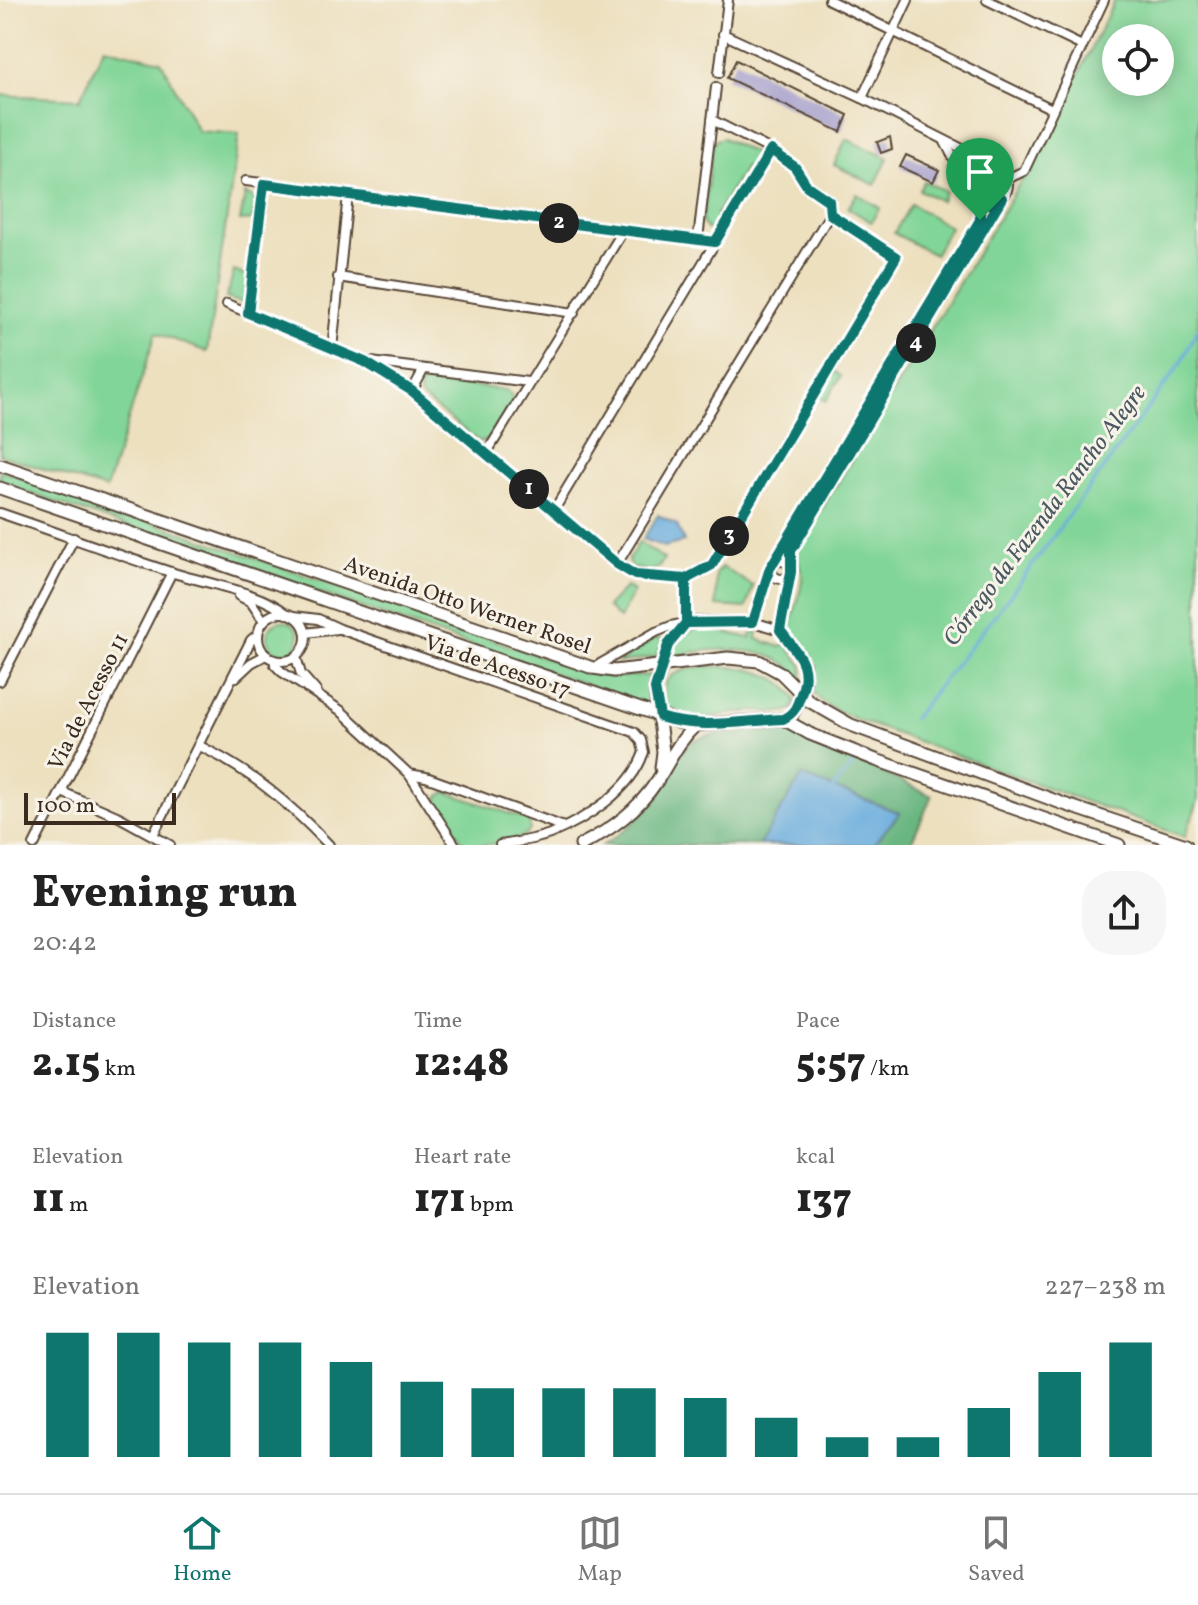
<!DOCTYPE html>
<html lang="en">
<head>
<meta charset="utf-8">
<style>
  :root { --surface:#fff; --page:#f6f6f6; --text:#222; --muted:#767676; --line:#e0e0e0; --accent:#0f766e }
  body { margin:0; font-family:Vollkorn,serif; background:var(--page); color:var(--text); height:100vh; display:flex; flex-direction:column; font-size:30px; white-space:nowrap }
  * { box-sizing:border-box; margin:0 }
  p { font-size:26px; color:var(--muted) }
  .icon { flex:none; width:44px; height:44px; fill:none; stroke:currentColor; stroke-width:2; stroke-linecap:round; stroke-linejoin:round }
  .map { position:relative; height:845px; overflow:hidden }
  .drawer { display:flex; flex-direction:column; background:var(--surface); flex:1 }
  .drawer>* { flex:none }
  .fabs { position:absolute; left:1102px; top:24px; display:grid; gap:16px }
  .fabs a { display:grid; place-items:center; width:72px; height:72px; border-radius:50%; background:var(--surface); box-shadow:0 4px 20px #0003; font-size:40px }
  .scale { position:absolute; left:24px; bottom:20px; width:152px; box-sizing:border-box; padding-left:8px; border:4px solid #3b2a1e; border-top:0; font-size:22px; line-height:28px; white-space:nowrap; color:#3b2a1e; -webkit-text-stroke:6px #f7f3e8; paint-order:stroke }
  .pin { position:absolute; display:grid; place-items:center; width:68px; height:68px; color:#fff; margin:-82px -34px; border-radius:50% 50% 50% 0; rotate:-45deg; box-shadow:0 0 8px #0007 }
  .pin .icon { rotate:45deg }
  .km { position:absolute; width:40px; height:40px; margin:-20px; border-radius:50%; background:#222; color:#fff; font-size:22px; line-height:40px; text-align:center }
  .round { display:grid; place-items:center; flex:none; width:84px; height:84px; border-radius:32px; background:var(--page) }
  .overview { display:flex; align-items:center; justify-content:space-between; height:136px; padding:0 32px }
  h1 { font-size:44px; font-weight:800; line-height:60px }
  .figures { display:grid; grid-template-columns:repeat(3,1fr); gap:12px; height:136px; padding:8px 32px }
  .figures div { display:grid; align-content:center }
  .figures b { font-size:40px; font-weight:800 }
  .figures small { font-size:22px; font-weight:400 }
  .figures p { font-size:22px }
  .chart { height:224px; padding:16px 32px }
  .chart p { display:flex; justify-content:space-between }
  .chart svg { width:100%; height:144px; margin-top:8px; stroke:var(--accent); stroke-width:6 }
  .tabs { display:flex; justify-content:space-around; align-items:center; height:112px; border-top:2px solid var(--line); background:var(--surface); font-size:22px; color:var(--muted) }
  .tabs a { display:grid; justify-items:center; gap:4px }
  .tabs .current { color:var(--accent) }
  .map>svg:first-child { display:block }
</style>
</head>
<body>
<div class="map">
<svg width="1198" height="845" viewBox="0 0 1198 845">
  <rect width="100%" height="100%" fill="#f7f3e8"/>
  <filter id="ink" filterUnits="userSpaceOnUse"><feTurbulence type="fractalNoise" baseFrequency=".0125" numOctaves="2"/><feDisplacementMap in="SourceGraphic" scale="16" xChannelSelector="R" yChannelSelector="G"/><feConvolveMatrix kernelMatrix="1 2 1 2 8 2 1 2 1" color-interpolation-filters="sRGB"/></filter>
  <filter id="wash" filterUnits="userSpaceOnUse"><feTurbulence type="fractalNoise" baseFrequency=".006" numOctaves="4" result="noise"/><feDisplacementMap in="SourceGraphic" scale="32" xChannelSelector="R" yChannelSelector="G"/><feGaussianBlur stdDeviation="1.8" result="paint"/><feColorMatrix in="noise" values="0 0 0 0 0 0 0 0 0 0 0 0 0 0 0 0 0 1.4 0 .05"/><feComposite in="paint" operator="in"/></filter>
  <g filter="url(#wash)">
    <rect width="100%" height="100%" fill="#ede0bf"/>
    <g fill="#82d598" stroke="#5e805b" stroke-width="2" fill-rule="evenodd">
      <path d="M1115 0H1198V801L1185 837 858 720C843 713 817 704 811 687 808 677 811 665 808 654 804 643 794 638 789 628 794 612 802 593 802 576 801 567 796 560 797 550L1021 181 1029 175ZM1160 38V82H1116V38Z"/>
      <polygon points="104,47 161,61 198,131 239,134 207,352 156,333 106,489 0,455 0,95 80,99"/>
      <polygon points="723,138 754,153 757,160 751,170 745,167 716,215 722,220 712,230 707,229 702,222 713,145 716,140"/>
      <polygon points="846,139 888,158 875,185 834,165"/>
      <circle cx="988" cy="184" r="13"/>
      <polygon points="924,181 945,191 941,201 919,190"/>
      <polygon points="245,194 256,199 253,220 240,221"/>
      <polygon points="857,194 880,208 871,222 848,208"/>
      <polygon points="911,204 950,227 934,255 894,233"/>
      <polygon points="234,271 249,277 242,303 226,298"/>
      <polygon points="834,371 841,376 826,401 818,396"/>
      <polygon points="429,381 506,390 511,395 513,401 491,439 480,442 421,397 419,391 421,385"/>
      <polygon points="0,470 595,675 612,677 647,675 650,676 648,706 0,483"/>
      <polygon points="639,542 664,559 658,568 648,571 633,568 628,560"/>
      <polygon points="722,567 753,586 746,608 716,606 716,573"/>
      <polygon points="626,587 634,591 619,619 607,607"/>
      <circle cx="283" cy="637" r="16"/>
      <path d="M700 627 750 638 752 633 756 631 758 632 757 639 781 647 785 643 803 666 802 680C798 676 791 667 784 663 756 646 700 646 670 659 670 641 685 633 700 627Z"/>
      <polygon points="655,638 661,639 663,644 655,657 617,663"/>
      <path d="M703 666C735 666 779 668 796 700L793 709C776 716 768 710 750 711 727 713 706 722 682 717 673 715 667 709 665 701 657 674 682 670 703 666Z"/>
      <path d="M446 792 529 820 530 830C518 845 483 845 465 845L437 804 438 797Z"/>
    </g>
    <path fill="#69b680" stroke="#52704f" stroke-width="2" d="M780 730 807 737 932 796 910 845H603C626 831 646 813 662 791 674 774 675 750 695 740 716 730 756 733 780 730Z"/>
    <g fill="#67acdd" stroke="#516b7e" stroke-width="2">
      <polygon points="658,515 677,525 684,542 664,547 643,539"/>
      <polygon points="802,776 900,813 873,845 759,845"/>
    </g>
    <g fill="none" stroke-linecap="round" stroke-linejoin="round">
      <g stroke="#67acdd" stroke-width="3">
        <polyline points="913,719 1009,597 1181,363 1198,328"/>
        <polyline points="831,791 854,763"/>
      </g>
    </g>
    <g id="blocks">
      <g fill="#a8a2cd">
        <polygon points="736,60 848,115 841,132 727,78"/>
        <polygon points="890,137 892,149 881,153 877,142"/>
        <polygon points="906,155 939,170 933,182 900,167"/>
      </g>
    </g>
  </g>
  <g filter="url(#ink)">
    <use href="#blocks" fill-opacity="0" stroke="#564536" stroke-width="2"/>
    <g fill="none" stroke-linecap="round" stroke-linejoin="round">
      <defs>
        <g id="street">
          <polyline points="829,0 1052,109"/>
          <polyline points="987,0 1082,46"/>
          <polyline points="723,34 862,98 998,167"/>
          <polyline points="719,73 728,0"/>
          <polyline points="862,98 908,0"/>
          <polyline points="945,142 967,183"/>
          <circle cx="988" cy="184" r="20"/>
          <polyline points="1007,179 1024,171 1104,0"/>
          <polyline points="246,181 698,239 716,87"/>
          <polyline points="338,277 574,313"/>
          <polyline points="227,304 365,362 412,391 617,564 635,575 686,579 712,565 896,257 830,214 829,201 807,186 795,167 771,150 712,120"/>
          <polyline points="248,313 264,184"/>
          <polyline points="332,349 348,195"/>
          <polyline points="371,362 528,382"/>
          <polyline points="412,391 424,369"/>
          <polyline points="486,454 623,231"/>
          <polyline points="554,510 771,150"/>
          <path d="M0 513C59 533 117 555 177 574 210 584 262 593 287 614"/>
          <circle cx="781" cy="570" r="9"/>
          <polyline points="617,564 830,214"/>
          <polyline points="239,596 251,602 264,621"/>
          <circle cx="282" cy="637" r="24"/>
          <path d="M294 616 318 619 340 629 634 732 641 740 644 752C631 791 586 819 550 834 534 840 517 842 500 845"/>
          <polyline points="753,622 770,568 980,220 980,210 973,198"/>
          <polyline points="780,630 791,572 791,551 1002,198"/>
          <polyline points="306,633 337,629"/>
          <polyline points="296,657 301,674 316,691"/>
          <polyline points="275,661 275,665 282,672 340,710 409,774 455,845"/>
          <polyline points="662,666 668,645 686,623 686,579"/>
          <polyline points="593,668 656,632 671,626 696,621 753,622 780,630 805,664 806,682 801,695"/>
          <polyline points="236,677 251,663 266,655"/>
          <polyline points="0,681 74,538"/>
          <path d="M200 746C252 772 289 803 329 845"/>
          <polyline points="409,774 426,777 564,827"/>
          <polyline points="62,792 119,817 170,845"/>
          <polyline points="153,835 251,640 258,634"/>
          <polyline points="34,845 172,572"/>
        </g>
        <g id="secondary">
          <polyline points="0,465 593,668 614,671 728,658 759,661 781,673 809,701 851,725 1064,804 1186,845"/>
          <polyline points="0,488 678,722 696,725 783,719 810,734 876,760 1119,845"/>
          <polyline points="783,719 792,715 801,695"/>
          <polyline points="661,768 663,752 655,689 662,666"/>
          <path d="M581 845C612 829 637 811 657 781 670 761 678 741 696 725"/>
        </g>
      </defs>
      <use href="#street" stroke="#564536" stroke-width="12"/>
      <use href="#secondary" stroke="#564536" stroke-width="15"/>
      <use href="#street" stroke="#fff" stroke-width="8"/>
      <use href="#secondary" stroke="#fff" stroke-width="11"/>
    </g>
  </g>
  <g fill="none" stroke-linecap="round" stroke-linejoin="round" filter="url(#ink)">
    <defs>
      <path id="route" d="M980 220 770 568 753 622 686 623V579L635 575 617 564 412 391 365 362 248 313 264 184 715 242 771 150 795 167 807 186 829 201 830 214 896 257 712 565 686 579V623L668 645 655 689 660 717C700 730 741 721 783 719 795 713 797 706 801 694 812 664 797 653 780 630L791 572V551L1002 198 990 204 973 198 980 210V220"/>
    </defs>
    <use href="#route" stroke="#fff" stroke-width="16"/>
    <use href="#route" stroke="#0f766e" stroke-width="10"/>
  </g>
  <g text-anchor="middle" stroke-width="6" stroke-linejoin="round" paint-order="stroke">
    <g font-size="22" fill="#3b2a1e" stroke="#f7f3e8">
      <text transform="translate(468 604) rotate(19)" y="8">Avenida Otto Werner Rosel</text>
      <text transform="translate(498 665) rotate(19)" y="8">Via de Acesso 17</text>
      <text transform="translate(87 701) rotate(-63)" y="8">Via de Acesso 11</text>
    </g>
    <g font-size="24" font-style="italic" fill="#4a5861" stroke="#f7f3e8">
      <text transform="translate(1044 515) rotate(-53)" y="8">Córrego da Fazenda Rancho Alegre</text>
    </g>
  </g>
</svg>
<div class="fabs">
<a><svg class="icon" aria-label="locate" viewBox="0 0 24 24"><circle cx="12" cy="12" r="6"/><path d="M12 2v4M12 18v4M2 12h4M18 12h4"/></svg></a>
</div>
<div class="scale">100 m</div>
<div class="pin" style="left:980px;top:220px;background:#1e9e55"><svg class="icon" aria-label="arrive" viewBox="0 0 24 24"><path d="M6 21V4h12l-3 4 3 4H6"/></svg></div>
<b class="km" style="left:529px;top:489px">1</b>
<b class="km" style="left:559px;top:223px">2</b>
<b class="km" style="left:729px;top:536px">3</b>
<b class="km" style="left:916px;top:343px">4</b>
</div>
<section class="drawer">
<div class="overview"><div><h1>Evening run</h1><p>20:42</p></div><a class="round"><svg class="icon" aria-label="share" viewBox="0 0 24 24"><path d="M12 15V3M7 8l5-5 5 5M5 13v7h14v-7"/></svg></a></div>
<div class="figures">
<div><p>Distance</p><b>2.15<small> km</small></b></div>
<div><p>Time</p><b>12:48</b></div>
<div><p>Pace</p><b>5:57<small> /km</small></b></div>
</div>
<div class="figures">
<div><p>Elevation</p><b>11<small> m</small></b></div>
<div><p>Heart rate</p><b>171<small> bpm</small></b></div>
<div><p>kcal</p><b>137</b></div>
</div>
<div class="chart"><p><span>Elevation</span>227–238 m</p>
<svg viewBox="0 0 160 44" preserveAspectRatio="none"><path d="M5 44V6M15 44V6M25 44V9M35 44V9M45 44V15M55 44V21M65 44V23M75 44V23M85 44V23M95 44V26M105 44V32M115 44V38M125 44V38M135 44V29M145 44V18M155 44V9"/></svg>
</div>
</section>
<nav class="tabs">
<a class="current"><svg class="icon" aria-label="home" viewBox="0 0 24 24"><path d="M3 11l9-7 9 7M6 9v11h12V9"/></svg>Home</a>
<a><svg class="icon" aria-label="map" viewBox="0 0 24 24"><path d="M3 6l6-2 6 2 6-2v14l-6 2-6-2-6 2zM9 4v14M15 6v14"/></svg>Map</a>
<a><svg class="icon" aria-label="saved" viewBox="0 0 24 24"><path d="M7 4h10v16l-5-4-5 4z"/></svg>Saved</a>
</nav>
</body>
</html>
